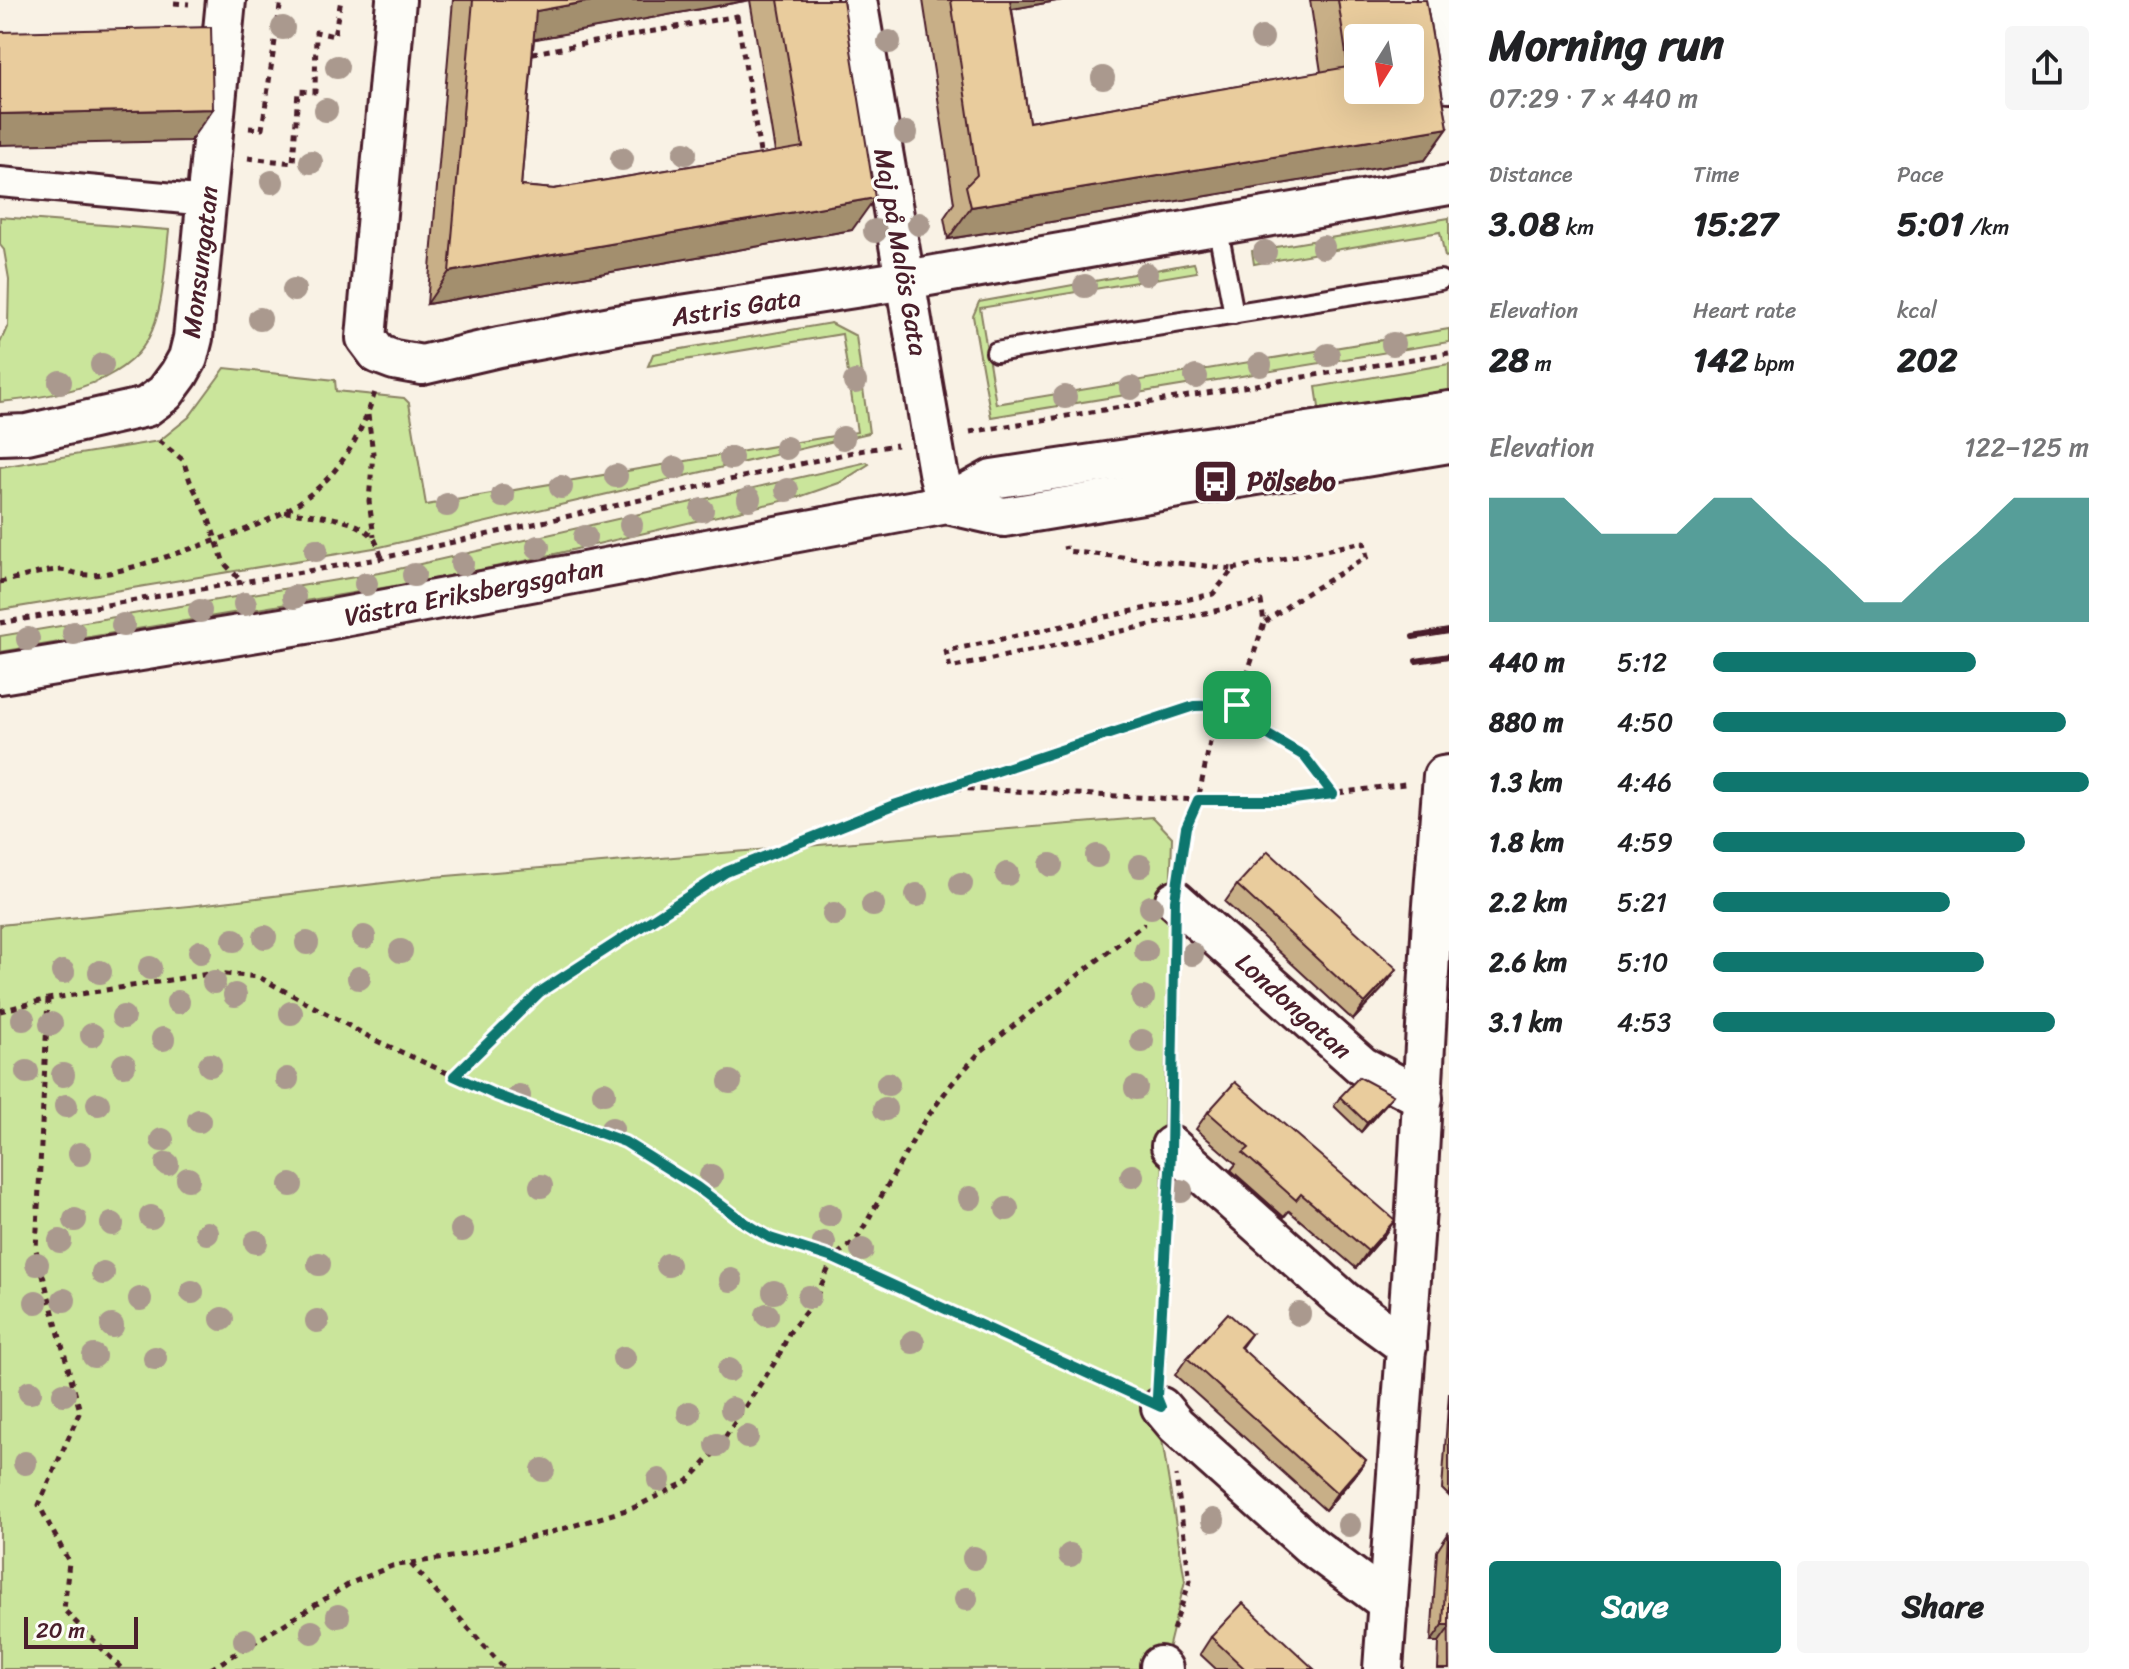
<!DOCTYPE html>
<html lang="en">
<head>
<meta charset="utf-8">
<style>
  :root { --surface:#fff; --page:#f6f6f6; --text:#202124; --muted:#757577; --accent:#0f766e }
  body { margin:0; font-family:Sriracha,sans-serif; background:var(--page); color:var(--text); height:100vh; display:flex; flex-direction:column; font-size:30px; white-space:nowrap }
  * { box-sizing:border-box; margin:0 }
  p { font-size:26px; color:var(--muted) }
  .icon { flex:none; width:44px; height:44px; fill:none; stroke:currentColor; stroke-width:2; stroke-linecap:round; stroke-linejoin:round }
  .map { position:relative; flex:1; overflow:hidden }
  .details { display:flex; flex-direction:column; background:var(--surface); width:680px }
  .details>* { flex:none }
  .needle { width:52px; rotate:191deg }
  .controls { position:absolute; left:1344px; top:24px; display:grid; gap:16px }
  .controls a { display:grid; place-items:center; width:80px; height:80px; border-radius:8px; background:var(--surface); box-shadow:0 8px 32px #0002; font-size:40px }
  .scale { position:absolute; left:24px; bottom:20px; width:114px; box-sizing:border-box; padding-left:8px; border:4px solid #4a1f2b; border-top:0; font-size:22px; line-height:28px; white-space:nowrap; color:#4a1f2b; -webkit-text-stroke:6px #fdfcf7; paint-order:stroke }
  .pin { position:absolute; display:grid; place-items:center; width:68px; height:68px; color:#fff; margin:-34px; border-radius:16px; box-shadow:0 4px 12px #0006 }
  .round { display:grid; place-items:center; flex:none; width:84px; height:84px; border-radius:8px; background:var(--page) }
  .summary { display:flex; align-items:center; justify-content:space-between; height:136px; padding:0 40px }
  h1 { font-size:44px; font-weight:700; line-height:60px }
  .figures { display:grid; grid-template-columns:repeat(3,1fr); gap:12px; height:136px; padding:8px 40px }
  .figures div { display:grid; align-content:center }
  .figures b { font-size:34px; font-weight:700 }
  .figures small { font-size:22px; font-weight:400 }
  .figures p { font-size:22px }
  .chart { height:224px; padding:16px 40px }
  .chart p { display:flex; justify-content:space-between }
  .chart svg { width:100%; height:144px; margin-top:8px; fill:var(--accent); opacity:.7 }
  .button { display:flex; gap:16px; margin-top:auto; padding:16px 40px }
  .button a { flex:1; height:92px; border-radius:8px; background:var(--accent); color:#fff; font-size:32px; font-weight:700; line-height:92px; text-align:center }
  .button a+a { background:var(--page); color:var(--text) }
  ul { padding:0 40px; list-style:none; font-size:26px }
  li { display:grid; grid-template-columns:128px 96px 1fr; align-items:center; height:60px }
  li i { height:20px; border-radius:10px; background:var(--accent) }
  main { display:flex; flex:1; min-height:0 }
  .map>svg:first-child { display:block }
</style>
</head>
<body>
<main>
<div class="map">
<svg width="1449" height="1669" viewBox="0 0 1449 1669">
  <rect width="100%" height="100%" fill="#f9f2e5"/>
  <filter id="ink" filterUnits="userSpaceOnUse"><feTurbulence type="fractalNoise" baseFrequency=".0125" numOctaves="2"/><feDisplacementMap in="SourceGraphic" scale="16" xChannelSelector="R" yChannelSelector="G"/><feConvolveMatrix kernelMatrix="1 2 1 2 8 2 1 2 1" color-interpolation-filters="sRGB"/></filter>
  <g filter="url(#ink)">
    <g fill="#cae59b" stroke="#8a8263" stroke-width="2">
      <path d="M0 217 169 230C165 262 164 311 148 339 121 387 50 397 0 402V343L8 325 9 279 4 250 0 245Z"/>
      <polygon points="1449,218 1449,256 1445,257 1440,232 1254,264 1252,251"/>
      <polygon points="1194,263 1197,272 980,308 996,404 1449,329 1449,342 991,417 973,316 979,302"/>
      <polygon points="831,323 856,336 869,433 380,547 0,610 0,467 159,441 189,417 225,368 335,380 336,391 404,398 409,403 426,505 857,432 842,334 648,366 653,354"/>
      <polygon points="1449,364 1449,397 1320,414 1316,387"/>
      <polygon points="867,462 869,464 839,483 799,497 525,561 418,582 0,652 0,636 385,572"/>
      <polygon points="1153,817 1172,837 1156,1403 1185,1581 1163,1669 0,1669 0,925 189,906 434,877"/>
    </g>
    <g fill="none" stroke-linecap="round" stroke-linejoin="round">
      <defs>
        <g id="service">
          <polyline points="1217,225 1234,314"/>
          <polyline points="996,352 1440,280"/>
        </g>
        <polyline id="pedestrian" points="0,182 208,201"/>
        <g id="minor">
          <polyline points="396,0 366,338 378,354 394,360 422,365 499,347 617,325 906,280 1449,185"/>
          <polyline points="857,0 938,472 947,504"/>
          <polyline points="1437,0 1449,82"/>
          <polyline points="0,435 27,434 146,407 165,393 179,374 188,358 193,338 226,0"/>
          <polyline points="947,504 1004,517 1449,443"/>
          <polyline points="0,674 306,624 947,504 992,479 1449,411"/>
          <polyline points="1175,900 1362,1066 1423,1098"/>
          <polyline points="1171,1146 1343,1300 1407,1347"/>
          <polyline points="1161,1407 1176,1425 1310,1545 1388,1603"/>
          <polyline points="1160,1666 1163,1669"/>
          <polyline points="1383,1669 1416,1209 1432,918 1443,776 1449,775"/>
        </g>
      </defs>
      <use href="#service" stroke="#4a1f2b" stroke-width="24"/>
      <use href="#pedestrian" stroke="#4a1f2b" stroke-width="34"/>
      <use href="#minor" stroke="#4a1f2b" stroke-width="44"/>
      <g stroke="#4a1f2b" stroke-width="5" stroke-dasharray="6 6" stroke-linecap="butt">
        <polyline points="174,3 189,4"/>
        <polygon points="737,16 763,170 538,208 515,206 528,54"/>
        <polyline points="249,128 262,129 281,0"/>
        <polyline points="248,158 293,163 298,91 315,92 316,32 334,36 341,0"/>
        <polyline points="368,415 373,453 369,501 374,537"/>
        <polyline points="970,432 1449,353"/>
        <polyline points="159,441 183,460 190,481 207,514 224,563 243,583"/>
        <path d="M285 512C309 514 361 517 375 540 378 546 380 553 382 558"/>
        <polyline points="1233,569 1364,542 1367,557 1297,599 1264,623"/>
        <path d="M0 582C17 579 43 570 60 570 70 571 80 575 90 575 115 575 165 557 190 549 286 518 342 495 375 392"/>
        <polyline points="0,623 378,559 858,451 897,445"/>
        <polyline points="1237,705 1253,726 1304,756 1332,793"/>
        <polyline points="957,786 1194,706 1237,705 1264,623 1261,601 950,668 946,651 1213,594 1233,569 1066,551 1065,546"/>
        <polyline points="1179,863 1186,827 1198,800 1214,723 1225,705"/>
        <polyline points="48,999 36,1250 80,1411 39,1505 69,1562 64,1610 122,1669"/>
        <polyline points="0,1011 48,999 215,973 259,977 377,1041 454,1076 540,992 726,872 894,805 952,788 1198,800 1286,800 1405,784"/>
        <polyline points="454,1076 496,1095 625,1142 697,1187 770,1238 833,1258 1128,1393"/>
        <polyline points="1172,1111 1174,949"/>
        <polyline points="1159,1371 1169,1197"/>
        <polyline points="411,1564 505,1669"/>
        <polyline points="1173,1630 1190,1581 1176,1476"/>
        <polyline points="211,1669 351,1583 392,1566 464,1555 559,1530 633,1508 688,1481 716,1451 749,1401 779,1356 789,1333 815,1300 833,1258 857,1239 923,1123 950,1086 980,1052 1145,923"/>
      </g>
      <use href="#service" stroke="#fdfcf7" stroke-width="18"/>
      <use href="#pedestrian" stroke="#fdfcf7" stroke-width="28"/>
      <use href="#minor" stroke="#fdfcf7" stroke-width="38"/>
      <g stroke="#4a1f2b" stroke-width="6">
        <polyline points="1413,637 1449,631"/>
        <polyline points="1416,661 1449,656"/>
      </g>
    </g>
    <g fill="#aa998e">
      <circle cx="283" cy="28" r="12"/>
      <circle cx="1262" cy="38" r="12"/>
      <circle cx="889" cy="42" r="12"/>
      <circle cx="337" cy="67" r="12"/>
      <circle cx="1103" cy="78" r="12"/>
      <circle cx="326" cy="110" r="12"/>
      <circle cx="906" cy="133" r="12"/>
      <circle cx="685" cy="153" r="12"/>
      <circle cx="622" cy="159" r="12"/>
      <circle cx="311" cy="162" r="12"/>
      <circle cx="272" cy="182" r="12"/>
      <circle cx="919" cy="224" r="12"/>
      <circle cx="875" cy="231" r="12"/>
      <circle cx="1323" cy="247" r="12"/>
      <circle cx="1265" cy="252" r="12"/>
      <circle cx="1146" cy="274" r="12"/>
      <circle cx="1085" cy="286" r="12"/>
      <circle cx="294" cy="290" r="12"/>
      <circle cx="260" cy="319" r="12"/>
      <circle cx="1393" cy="344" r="12"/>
      <circle cx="1328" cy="355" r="12"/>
      <circle cx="102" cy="365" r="12"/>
      <circle cx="1260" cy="365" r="12"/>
      <circle cx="1196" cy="377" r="12"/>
      <circle cx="60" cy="382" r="12"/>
      <circle cx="855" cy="382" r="12"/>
      <circle cx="1131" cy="388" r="12"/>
      <circle cx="1065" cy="397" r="12"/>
      <circle cx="843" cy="438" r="12"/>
      <circle cx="786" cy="448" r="12"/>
      <circle cx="731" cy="458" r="12"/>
      <circle cx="675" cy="468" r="12"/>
      <circle cx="616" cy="476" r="12"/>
      <circle cx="561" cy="487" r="12"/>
      <circle cx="787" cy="490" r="12"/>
      <circle cx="503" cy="496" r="12"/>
      <circle cx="749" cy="499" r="12"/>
      <circle cx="447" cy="505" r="12"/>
      <circle cx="702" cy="510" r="12"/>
      <circle cx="631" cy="525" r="12"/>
      <circle cx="585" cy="537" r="12"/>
      <circle cx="538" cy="547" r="12"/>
      <circle cx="316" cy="550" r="12"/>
      <circle cx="462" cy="564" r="12"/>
      <circle cx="414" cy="575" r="12"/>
      <circle cx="366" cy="584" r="12"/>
      <circle cx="294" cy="597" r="12"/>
      <circle cx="245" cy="604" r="12"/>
      <circle cx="200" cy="611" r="12"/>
      <circle cx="123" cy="625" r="12"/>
      <circle cx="74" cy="633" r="12"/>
      <circle cx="28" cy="639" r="12"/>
      <circle cx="1097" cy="856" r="12"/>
      <circle cx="1051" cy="865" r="12"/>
      <circle cx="1140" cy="866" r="12"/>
      <circle cx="1007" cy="874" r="12"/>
      <circle cx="961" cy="884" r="12"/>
      <circle cx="917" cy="895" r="12"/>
      <circle cx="873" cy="905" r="12"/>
      <circle cx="1151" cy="907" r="12"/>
      <circle cx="834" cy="914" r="12"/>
      <circle cx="265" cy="937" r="12"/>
      <circle cx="364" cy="937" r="12"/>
      <circle cx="234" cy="940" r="12"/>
      <circle cx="307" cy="943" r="12"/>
      <circle cx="401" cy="951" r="12"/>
      <circle cx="1146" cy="951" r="12"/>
      <circle cx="200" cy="952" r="12"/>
      <circle cx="1192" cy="954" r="12"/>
      <circle cx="150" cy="968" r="12"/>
      <circle cx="63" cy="972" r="12"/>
      <circle cx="100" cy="972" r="12"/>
      <circle cx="359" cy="978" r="12"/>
      <circle cx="214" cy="982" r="12"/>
      <circle cx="235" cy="995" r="12"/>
      <circle cx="1143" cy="998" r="12"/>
      <circle cx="178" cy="1002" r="12"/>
      <circle cx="291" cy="1013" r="12"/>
      <circle cx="123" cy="1017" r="12"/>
      <circle cx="23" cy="1019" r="12"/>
      <circle cx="51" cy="1024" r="12"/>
      <circle cx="92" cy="1035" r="12"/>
      <circle cx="163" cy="1039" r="12"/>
      <circle cx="1142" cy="1041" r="12"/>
      <circle cx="124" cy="1065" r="12"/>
      <circle cx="210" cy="1065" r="12"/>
      <circle cx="27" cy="1072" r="12"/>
      <circle cx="63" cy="1075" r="12"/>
      <circle cx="287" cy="1079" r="12"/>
      <circle cx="730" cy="1082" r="12"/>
      <circle cx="888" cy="1084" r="12"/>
      <circle cx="1136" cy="1088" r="12"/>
      <circle cx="604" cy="1093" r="12"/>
      <circle cx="519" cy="1096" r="12"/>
      <circle cx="98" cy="1104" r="12"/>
      <circle cx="66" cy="1106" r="12"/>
      <circle cx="885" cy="1109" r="12"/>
      <circle cx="199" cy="1121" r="12"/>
      <circle cx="612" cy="1129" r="12"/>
      <circle cx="162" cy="1140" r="12"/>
      <circle cx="80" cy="1154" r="12"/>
      <circle cx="167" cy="1164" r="12"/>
      <circle cx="711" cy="1176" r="12"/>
      <circle cx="1132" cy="1176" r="12"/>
      <circle cx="188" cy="1179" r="12"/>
      <circle cx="291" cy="1185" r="12"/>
      <circle cx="541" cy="1186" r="12"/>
      <circle cx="1181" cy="1191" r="12"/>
      <circle cx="970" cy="1198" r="12"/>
      <circle cx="1007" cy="1209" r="12"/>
      <circle cx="829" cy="1215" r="12"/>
      <circle cx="151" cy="1217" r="12"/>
      <circle cx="75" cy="1220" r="12"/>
      <circle cx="112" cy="1224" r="12"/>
      <circle cx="462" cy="1230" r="12"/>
      <circle cx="207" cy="1233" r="12"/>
      <circle cx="60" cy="1241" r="12"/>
      <circle cx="256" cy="1242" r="12"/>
      <circle cx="824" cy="1243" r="12"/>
      <circle cx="862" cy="1250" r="12"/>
      <circle cx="37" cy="1264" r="12"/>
      <circle cx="319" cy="1264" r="12"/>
      <circle cx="668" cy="1265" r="12"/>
      <circle cx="103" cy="1273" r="12"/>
      <circle cx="731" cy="1280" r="12"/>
      <circle cx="192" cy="1292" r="12"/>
      <circle cx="774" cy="1292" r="12"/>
      <circle cx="809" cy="1297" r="12"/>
      <circle cx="140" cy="1299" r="12"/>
      <circle cx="64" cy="1300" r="12"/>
      <circle cx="36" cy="1302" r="12"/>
      <circle cx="1299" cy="1314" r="12"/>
      <circle cx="767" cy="1315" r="12"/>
      <circle cx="222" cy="1319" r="12"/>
      <circle cx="317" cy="1321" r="12"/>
      <circle cx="112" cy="1326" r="12"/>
      <circle cx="913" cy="1342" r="12"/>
      <circle cx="94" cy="1356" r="12"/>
      <circle cx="155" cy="1358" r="12"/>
      <circle cx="624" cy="1358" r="12"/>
      <circle cx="729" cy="1370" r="12"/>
      <circle cx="30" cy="1392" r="12"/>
      <circle cx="64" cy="1394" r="12"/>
      <circle cx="732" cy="1409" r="12"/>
      <circle cx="689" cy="1413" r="12"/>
      <circle cx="747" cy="1437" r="12"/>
      <circle cx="717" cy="1445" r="12"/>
      <circle cx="25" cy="1463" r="12"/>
      <circle cx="543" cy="1470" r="12"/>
      <circle cx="659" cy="1480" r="12"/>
      <circle cx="1213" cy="1520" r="12"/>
      <circle cx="1349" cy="1525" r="12"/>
      <circle cx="1070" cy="1555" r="12"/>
      <circle cx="974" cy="1558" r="12"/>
      <circle cx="966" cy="1599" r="12"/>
      <circle cx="338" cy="1616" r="12"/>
      <circle cx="312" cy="1632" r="12"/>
      <circle cx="245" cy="1640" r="12"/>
    </g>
    <g fill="#c8af87" stroke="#4a1f2b" stroke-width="2" fill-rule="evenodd">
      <path d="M453 0H843L852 230 427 304ZM750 0 775 152 554 189 521 186 534 39Z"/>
      <polygon points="923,0 1062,0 1012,9 1029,122 1321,72 1310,0 1426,0 1448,128 1425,160 948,239 944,218 954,203"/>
      <polygon points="1237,885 1385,986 1353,1020 1225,902"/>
      <polygon points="1340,1097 1386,1104 1361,1132 1334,1106"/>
      <polygon points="1208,1112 1383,1237 1356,1268 1289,1211 1284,1217 1231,1170 1236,1164 1196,1129"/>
      <polygon points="1251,1334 1241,1348 1366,1460 1354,1477 1325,1510 1175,1375 1187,1358"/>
      <polygon points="1449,1393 1449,1496 1442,1489"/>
      <polygon points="1448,1534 1449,1669 1438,1669 1439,1642 1431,1642 1437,1551"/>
      <polygon points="1211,1637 1314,1669 1216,1669 1200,1654"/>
    </g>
    <g fill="#a38f6e" stroke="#4a1f2b" stroke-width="2">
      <polygon points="597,0 750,0 514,43 536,11"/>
      <polygon points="994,0 1062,0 985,14"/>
      <polygon points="213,109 190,141 0,145 0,114"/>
      <polygon points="1448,128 1425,160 948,239 971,207"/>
      <polygon points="875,198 852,230 427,304 449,272"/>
      <polygon points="1397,969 1385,986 1353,1020 1365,1003"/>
      <polygon points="1393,1095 1386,1104 1361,1132 1367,1123"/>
      <polygon points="1395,1220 1383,1237 1356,1268 1368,1251"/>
      <polygon points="1366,1460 1354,1477 1325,1510 1337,1493"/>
      <polygon points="1443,1625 1449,1625 1449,1628 1439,1642 1431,1642"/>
    </g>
    <g fill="#e9cc9d" stroke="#4a1f2b" stroke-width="2" fill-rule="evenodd">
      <polygon points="473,0 597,0 536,11 521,186 554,189 803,147 778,0 843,0 875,198 449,272"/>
      <path d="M951 0H1010L1029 122 1348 67 1338 0H1426L1448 128 971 207 966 186 977 175ZM1358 38H1410V90H1358Z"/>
      <polygon points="211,27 213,109 0,114 0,32"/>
      <polygon points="1268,851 1397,969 1365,1003 1237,885"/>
      <polygon points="1359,1077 1393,1095 1367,1123 1340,1097"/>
      <polygon points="1235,1082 1395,1220 1368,1251 1301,1194 1296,1200 1243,1153 1249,1148 1208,1112"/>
      <polygon points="1228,1313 1251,1334 1240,1347 1366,1460 1337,1493 1187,1358"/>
      <polygon points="1448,1534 1449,1535 1449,1625 1443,1625"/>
      <polygon points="1243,1603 1314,1669 1245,1669 1211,1637"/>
    </g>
  </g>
  <g fill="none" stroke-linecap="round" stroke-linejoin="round" filter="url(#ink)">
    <defs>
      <polygon id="route" points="1237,705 1253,726 1304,756 1333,794 1286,800 1198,800 1186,827 1175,900 1171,1153 1157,1397 1161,1407 833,1258 770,1238 741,1220 697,1187 625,1142 496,1095 454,1076 540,992 726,872 894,805 1194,706"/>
    </defs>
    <use href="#route" stroke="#fff" stroke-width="16"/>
    <use href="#route" stroke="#0f766e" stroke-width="10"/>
  </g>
  <defs>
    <symbol id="bus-square" viewBox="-11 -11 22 22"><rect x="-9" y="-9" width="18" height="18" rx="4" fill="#4a1f2b" stroke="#fdfcf7"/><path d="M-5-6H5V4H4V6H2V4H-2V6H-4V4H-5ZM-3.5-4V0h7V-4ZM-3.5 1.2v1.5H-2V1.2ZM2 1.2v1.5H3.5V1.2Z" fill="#fff"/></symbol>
  </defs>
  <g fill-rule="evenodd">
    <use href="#bus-square" x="1190" y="456" width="51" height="51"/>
  </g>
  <g text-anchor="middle" stroke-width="6" stroke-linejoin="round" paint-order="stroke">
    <g font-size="26" fill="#4a1f2b" stroke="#fdfcf7">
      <text transform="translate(901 252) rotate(80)" y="9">Maj på Malös Gata</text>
      <text transform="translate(200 262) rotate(-83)" y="9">Monsungatan</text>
      <text transform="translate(736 307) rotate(-9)" y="9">Astris Gata</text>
      <text transform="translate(474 592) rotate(-11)" y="9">Västra Eriksbergsgatan</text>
      <text transform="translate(1294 1006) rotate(42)" y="9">Londongatan</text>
    </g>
    <g font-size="26" font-weight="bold" fill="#4a1f2b" stroke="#fdfcf7" text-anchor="start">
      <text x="1247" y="490">Pölsebo</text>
    </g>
  </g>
</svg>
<div class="controls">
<a><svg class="needle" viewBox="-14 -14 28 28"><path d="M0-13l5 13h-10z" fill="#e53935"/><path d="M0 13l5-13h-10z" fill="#757577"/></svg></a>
</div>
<div class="scale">20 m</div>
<div class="pin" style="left:1237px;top:705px;background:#1e9e55"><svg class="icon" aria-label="arrive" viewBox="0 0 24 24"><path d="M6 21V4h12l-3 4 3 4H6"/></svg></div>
</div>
<section class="details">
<div class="summary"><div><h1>Morning run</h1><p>07:29 · 7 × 440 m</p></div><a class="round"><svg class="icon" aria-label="share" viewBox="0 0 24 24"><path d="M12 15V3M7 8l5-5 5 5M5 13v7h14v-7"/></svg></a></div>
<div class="figures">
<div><p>Distance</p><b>3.08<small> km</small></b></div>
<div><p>Time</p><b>15:27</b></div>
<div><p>Pace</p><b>5:01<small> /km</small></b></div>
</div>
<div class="figures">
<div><p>Elevation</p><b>28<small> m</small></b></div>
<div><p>Heart rate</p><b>142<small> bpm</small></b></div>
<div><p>kcal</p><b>202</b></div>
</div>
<div class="chart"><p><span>Elevation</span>122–125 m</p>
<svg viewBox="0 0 160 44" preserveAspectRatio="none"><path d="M0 44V6L10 6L20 6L30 17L40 17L50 17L60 6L70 6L80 17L90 27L100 38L110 38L120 27L130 17L140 6L150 6L160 6V44z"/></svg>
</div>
<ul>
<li><b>440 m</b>5:12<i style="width:70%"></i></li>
<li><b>880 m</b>4:50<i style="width:94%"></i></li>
<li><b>1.3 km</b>4:46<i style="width:100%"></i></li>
<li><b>1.8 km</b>4:59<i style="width:83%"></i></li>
<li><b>2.2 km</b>5:21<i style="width:63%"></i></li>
<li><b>2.6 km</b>5:10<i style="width:72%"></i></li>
<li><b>3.1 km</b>4:53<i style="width:91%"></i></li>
</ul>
<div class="button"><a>Save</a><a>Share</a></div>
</section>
</main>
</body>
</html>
